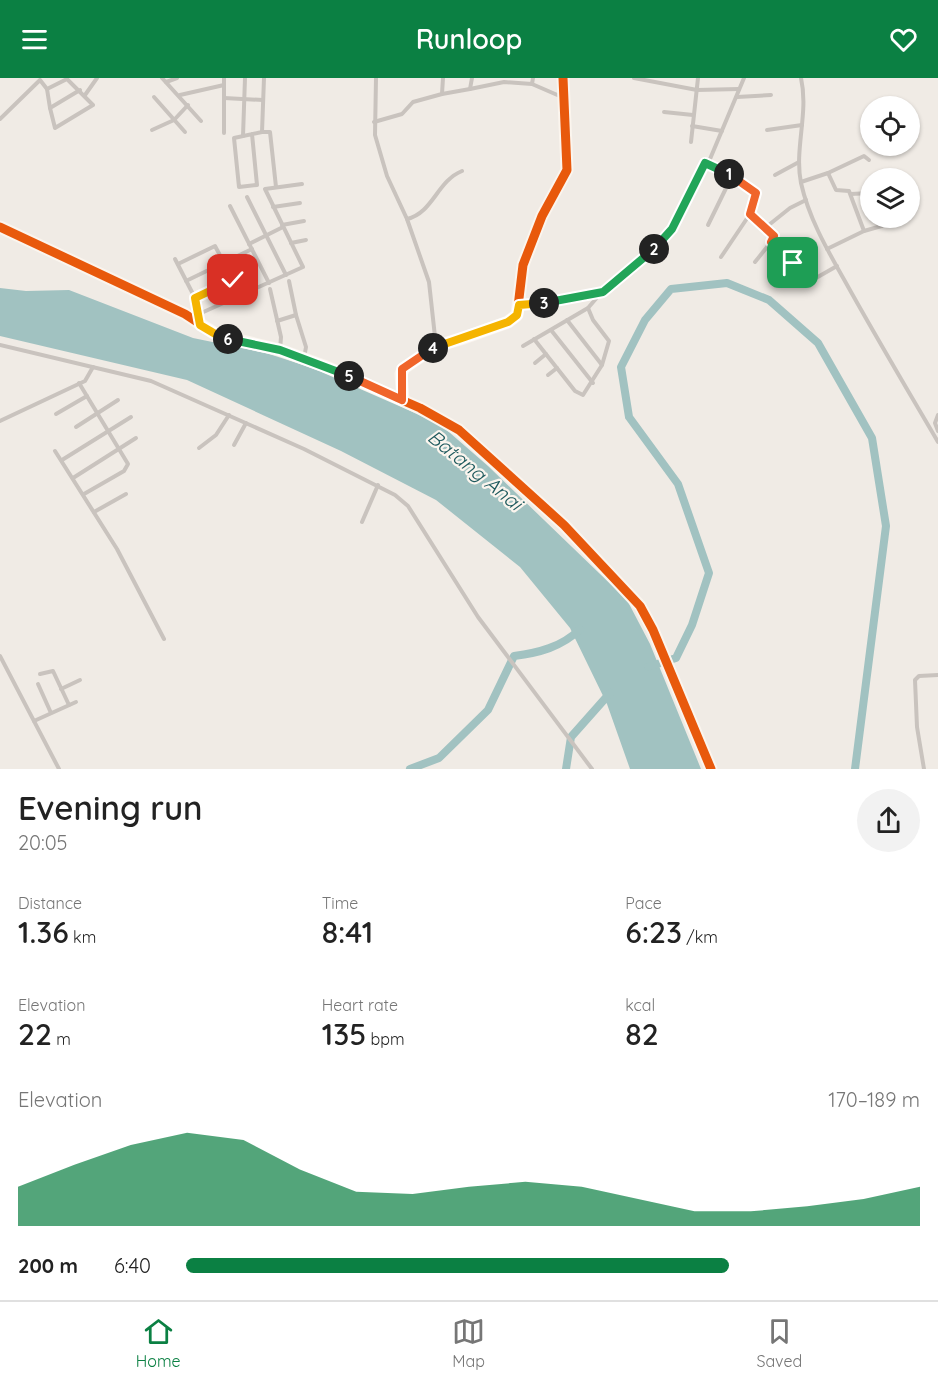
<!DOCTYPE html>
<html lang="en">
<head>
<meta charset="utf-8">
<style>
  :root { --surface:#fff; --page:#f2f2f2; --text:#222; --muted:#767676; --line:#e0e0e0; --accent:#0b8043 }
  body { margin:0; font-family:Quicksand,sans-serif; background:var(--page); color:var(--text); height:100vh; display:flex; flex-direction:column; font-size:22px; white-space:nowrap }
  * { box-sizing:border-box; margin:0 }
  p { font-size:20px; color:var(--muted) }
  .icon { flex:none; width:33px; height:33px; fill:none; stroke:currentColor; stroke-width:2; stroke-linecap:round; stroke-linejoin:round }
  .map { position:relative; height:691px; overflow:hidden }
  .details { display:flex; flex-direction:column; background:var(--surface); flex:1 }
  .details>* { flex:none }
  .tools { position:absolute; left:860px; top:18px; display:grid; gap:12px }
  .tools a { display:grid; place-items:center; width:60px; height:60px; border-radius:50%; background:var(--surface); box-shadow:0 2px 4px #0004; font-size:30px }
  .pin { position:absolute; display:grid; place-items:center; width:51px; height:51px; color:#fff; margin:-26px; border-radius:12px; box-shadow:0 3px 9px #0006 }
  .km { position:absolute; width:30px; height:30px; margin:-15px; border-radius:50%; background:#222; color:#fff; font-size:16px; line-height:30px; text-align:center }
  .round { display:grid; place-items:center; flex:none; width:63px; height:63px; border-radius:32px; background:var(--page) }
  .summary { display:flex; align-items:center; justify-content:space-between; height:102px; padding:0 18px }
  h1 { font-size:33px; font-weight:600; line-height:45px }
  .metrics { display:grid; grid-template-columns:repeat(3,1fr); gap:9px; height:102px; padding:6px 18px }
  .metrics div { display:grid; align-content:center }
  .metrics b { font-size:30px; font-weight:600 }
  .metrics small { font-size:16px; font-weight:400 }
  .metrics p { font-size:16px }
  .chart { height:168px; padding:12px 18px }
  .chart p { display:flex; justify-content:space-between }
  .chart svg { width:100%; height:108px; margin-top:6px; fill:var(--accent); opacity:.7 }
  ul { padding:0 18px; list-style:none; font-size:20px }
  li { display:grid; grid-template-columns:96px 72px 1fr; align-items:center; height:45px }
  li i { height:15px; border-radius:8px; background:var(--accent) }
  header { display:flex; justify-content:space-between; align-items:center; height:78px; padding:0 18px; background:var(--accent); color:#fff; font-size:27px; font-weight:600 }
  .tab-bar { display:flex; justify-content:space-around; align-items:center; height:84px; border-top:2px solid var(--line); background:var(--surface); font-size:16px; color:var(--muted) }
  .tab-bar a { display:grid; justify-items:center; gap:3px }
  .tab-bar .selected { color:var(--accent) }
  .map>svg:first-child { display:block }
</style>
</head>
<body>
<header><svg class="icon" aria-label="menu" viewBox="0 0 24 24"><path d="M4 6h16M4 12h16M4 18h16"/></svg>Runloop<svg class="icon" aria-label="heart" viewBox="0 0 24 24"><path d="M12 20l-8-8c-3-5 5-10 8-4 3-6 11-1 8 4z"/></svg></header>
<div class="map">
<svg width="938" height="691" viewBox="0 0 938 691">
  <rect width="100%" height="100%" fill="#f0ebe5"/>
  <polygon fill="#a1c2c1" points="0,210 26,213 69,212 193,260 266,275 337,298 442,348 488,388 627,522 650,566 701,691 630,691 607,626 570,550 520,489 436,422 341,373 187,302 0,258"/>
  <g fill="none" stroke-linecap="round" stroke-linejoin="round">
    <g stroke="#a1c2c1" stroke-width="8">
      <polyline points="648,589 676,580 692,547 709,495 678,406 629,339 621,289 645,242 671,211 727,205 769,222 818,265 872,360 886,448 855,691"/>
      <path d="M410 691 439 680 488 632 514 578C538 575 562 569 580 551"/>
      <polyline points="566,691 571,659 610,615"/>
    </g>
    <g stroke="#c9c3be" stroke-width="4">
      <polyline points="162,0 201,43"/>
      <path d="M376 0 375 57 387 98 407 141C433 135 437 103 462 93"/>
      <polyline points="634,0 697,12 739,11"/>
      <path d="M801 0C809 35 794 71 801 105 809 141 828 173 846 205 876 259 907 311 938 364"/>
      <polyline points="166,4 177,0"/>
      <polyline points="532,6 562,19"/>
      <polyline points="47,11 50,30"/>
      <polyline points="470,11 504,4 532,6 533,0"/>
      <polyline points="442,16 470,11 472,0"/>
      <polyline points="85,17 97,0"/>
      <polyline points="180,17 224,7"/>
      <polyline points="154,19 185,54"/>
      <polyline points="737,19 771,17"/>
      <polyline points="224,20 263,22"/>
      <polyline points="664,34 693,37"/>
      <polyline points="0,41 40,2 47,11 67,1 93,27 55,50 50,30 80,12"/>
      <polyline points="374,44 402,36 413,24 442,16 443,0"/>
      <polyline points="692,48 722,53"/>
      <polyline points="152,52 174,42 188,27"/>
      <polyline points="767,52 802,47"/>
      <polyline points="262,54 270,54 276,109"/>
      <polyline points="224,55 224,0"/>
      <polyline points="252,56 257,107 239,109 234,60 262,54 264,0"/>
      <polyline points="243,58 245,0"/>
      <polyline points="691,64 698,0"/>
      <polyline points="705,85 732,98 755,115 750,136 774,158 771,164 792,184 796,184 801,172 809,168"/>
      <polyline points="828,95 864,78 869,82"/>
      <polyline points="775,97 799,84"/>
      <polyline points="801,104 828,95 836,112 849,113 864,153"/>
      <polyline points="851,116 870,115"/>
      <polyline points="247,119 286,197"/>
      <polyline points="230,128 269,205"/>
      <polyline points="273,129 300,125"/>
      <polyline points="407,141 429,204 436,268"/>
      <polyline points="282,147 304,143"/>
      <polyline points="708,147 732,98"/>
      <polyline points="765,150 790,130 806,122"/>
      <polyline points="291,165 306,162"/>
      <polyline points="249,166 283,149"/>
      <polyline points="827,171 864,153 885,147 887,140"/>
      <polyline points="721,179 750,136"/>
      <polyline points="175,181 195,220 199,246"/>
      <polyline points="755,184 771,164"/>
      <polyline points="178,186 215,168 242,218"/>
      <polyline points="816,200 837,188"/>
      <polyline points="186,203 252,171"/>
      <polyline points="289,203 296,237"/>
      <polyline points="270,211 281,259 280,272"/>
      <polyline points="195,220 233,202"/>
      <polyline points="519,227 550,225 606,212 667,158 705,85 710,81 744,0"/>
      <polyline points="199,236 303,189 265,111 302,106"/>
      <polyline points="567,242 602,287"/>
      <polyline points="277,243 296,237 306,269 304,280"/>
      <polyline points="551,252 593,305"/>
      <polyline points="534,261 575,313 583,317 602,287 609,263 593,242 588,230"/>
      <polyline points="0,267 151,303 304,371 395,417 408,428 478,539 592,691"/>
      <polyline points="523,268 588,230 600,216"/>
      <polyline points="535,285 546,276"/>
      <polyline points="548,297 557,290"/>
      <polyline points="79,305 128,386 124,393 84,416"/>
      <polyline points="403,322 401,296 404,290 436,268 464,260 508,244 517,237 523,187 542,138 567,92 563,0"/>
      <polyline points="56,336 87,318"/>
      <polyline points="938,337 935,345 938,353"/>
      <polyline points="0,343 85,303 93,289"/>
      <polyline points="76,349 118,322"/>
      <polyline points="234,367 246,345"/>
      <polyline points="199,370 216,357 229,337"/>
      <polyline points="55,373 117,471 164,561"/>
      <polyline points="62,382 131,339"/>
      <polyline points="73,400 136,360"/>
      <polyline points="94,434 126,416"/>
      <polyline points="362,444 378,407"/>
      <polyline points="0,578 59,691"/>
      <polyline points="40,596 53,593 69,627"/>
      <polyline points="38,606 51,635"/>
      <polyline points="61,611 80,602"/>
      <polyline points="34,643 76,624"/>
      <polyline points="924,691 917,649 915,602 919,598 938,597"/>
    </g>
    <polyline stroke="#c9c3be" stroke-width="5" points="0,149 185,236 217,257 280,272 324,288 420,330 459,352 564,447 640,528 653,552 711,691"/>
    <defs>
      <g id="cycleway">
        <polyline points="0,149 185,236 217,257 280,272 324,288 420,330 459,352 564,447 640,528 653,552 711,691"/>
        <polyline points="403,322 401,296 404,290 436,268 464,260 508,244 517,237 523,187 542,138 567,92 563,0"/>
      </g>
    </defs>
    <use href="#cycleway" stroke="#fbf5ee" stroke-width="13"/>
    <use href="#cycleway" stroke="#e8590c" stroke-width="9"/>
  </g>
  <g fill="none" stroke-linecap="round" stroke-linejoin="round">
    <defs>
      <polyline id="split-1" points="729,96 756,115 750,136 774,158 771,164 793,185"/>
      <polyline id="split-2" points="654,171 672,151 705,85 729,96"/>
      <polyline id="split-3" points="544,225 603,214 654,171"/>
      <polyline id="split-4" points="433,270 508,244 517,237 519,227 544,225"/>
      <polyline id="split-5" points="349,298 402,322 402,291 433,270"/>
      <polyline id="split-6" points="228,261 280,272 349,298"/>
      <polyline id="split-7" points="228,261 217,257 200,247 195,220 233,202"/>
    </defs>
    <use href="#split-1" stroke="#fff" stroke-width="12"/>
    <use href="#split-2" stroke="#fff" stroke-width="12"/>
    <use href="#split-3" stroke="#fff" stroke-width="12"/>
    <use href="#split-4" stroke="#fff" stroke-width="12"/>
    <use href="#split-5" stroke="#fff" stroke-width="12"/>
    <use href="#split-6" stroke="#fff" stroke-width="12"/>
    <use href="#split-7" stroke="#fff" stroke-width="12"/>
    <use href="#split-1" stroke="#f0652b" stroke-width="8"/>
    <use href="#split-2" stroke="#22a559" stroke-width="8"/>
    <use href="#split-3" stroke="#22a559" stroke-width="8"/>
    <use href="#split-4" stroke="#f5b400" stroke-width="8"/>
    <use href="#split-5" stroke="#f0652b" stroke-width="8"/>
    <use href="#split-6" stroke="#22a559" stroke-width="8"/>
    <use href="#split-7" stroke="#f5b400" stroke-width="8"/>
  </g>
  <g text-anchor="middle" stroke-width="4.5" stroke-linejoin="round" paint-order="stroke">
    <g font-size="20" font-style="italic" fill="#1f5a5e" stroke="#fbf5ee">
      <text transform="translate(475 392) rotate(39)" y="7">Batang Anai</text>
    </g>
  </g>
</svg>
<div class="tools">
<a><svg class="icon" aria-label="locate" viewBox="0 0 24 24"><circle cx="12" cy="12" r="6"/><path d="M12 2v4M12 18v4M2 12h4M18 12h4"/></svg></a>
<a><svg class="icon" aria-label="layers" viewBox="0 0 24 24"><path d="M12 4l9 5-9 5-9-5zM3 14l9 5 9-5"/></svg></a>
</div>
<div class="pin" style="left:793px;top:185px;background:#1e9e55"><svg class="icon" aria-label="arrive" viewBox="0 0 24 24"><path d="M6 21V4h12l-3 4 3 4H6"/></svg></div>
<div class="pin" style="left:233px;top:202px;background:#d93025"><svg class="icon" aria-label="check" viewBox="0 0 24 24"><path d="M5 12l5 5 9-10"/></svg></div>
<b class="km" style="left:729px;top:96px">1</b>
<b class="km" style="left:654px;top:171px">2</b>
<b class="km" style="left:544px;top:225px">3</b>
<b class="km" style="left:433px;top:270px">4</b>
<b class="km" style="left:349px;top:298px">5</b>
<b class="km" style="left:228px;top:261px">6</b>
</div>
<section class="details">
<div class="summary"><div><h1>Evening run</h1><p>20:05</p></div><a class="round"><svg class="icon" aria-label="share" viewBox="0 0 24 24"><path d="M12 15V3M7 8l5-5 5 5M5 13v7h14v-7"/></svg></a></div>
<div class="metrics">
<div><p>Distance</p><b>1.36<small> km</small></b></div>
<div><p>Time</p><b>8:41</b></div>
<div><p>Pace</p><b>6:23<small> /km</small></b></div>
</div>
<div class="metrics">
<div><p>Elevation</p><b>22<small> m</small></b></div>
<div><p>Heart rate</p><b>135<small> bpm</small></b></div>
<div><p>kcal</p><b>82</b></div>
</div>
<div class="chart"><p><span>Elevation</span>170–189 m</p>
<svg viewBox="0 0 160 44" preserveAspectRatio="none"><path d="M0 44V28L10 19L20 11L30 6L40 9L50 21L60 30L70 31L80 28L90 26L100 28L110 33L120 38L130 38L140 36L150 33L160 28V44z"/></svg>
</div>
<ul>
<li><b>200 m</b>6:40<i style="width:74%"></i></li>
</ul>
</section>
<nav class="tab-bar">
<a class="selected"><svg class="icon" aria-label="home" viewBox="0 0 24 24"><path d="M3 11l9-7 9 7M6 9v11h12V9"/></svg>Home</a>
<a><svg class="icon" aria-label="map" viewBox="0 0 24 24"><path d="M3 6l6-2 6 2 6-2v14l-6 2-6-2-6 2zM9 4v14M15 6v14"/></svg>Map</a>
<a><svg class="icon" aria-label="saved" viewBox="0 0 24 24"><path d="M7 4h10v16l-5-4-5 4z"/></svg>Saved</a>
</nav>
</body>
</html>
